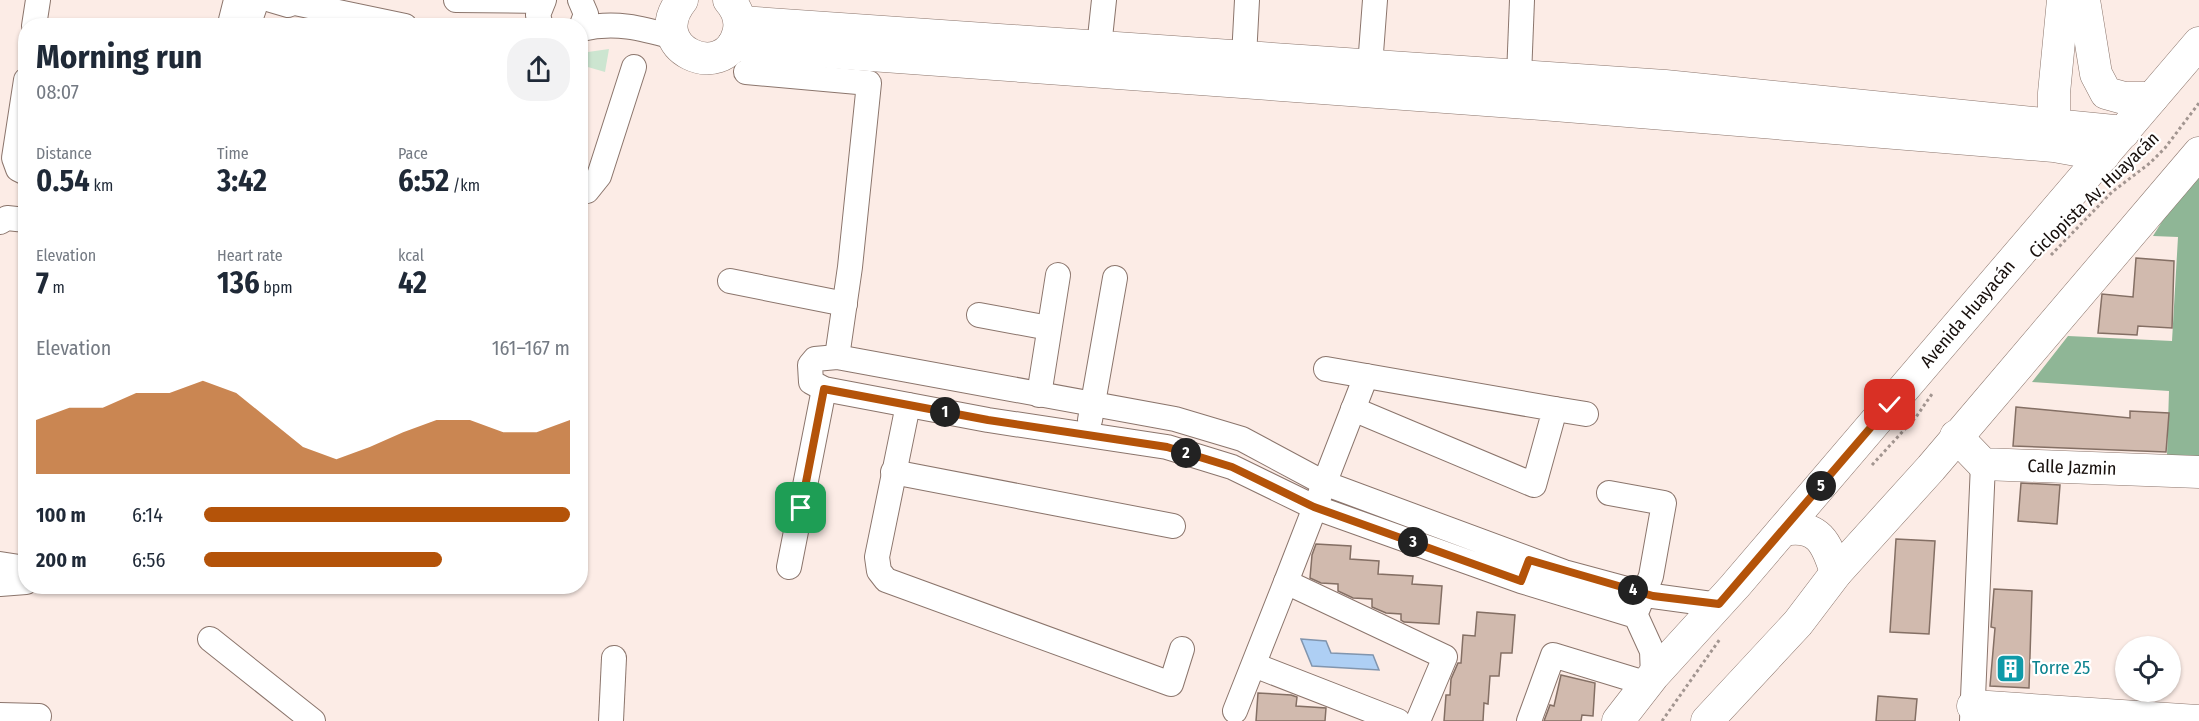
<!DOCTYPE html>
<html lang="en">
<head>
<meta charset="utf-8">
<style>
  :root { --surface:#fff; --page:#f2f2f3; --text:#1f2937; --muted:#747a83; --accent:#b45309 }
  body { margin:0; font-family:"Fira Sans Condensed",sans-serif; background:var(--page); color:var(--text); height:100vh; display:flex; flex-direction:column; font-size:22px; white-space:nowrap }
  * { box-sizing:border-box; margin:0 }
  p { font-size:20px; color:var(--muted) }
  .icon { flex:none; width:33px; height:33px; fill:none; stroke:currentColor; stroke-width:2; stroke-linecap:round; stroke-linejoin:round }
  .map { position:relative; flex:1; overflow:hidden }
  .side { position:absolute; left:18px; top:18px; width:570px; height:576px; display:flex; flex-direction:column; background:var(--surface); border-radius:24px; box-shadow:0 2px 4px #0004 }
  .side>* { flex:none }
  .controls { position:absolute; left:2115px; top:636px; display:grid; gap:12px }
  .controls a { display:grid; place-items:center; width:66px; height:66px; border-radius:50%; background:var(--surface); box-shadow:0 2px 4px #0004; font-size:30px }
  .pin { position:absolute; display:grid; place-items:center; width:51px; height:51px; color:#fff; margin:-26px; border-radius:12px; box-shadow:0 3px 9px #0006 }
  .km { position:absolute; width:30px; height:30px; margin:-15px; border-radius:50%; background:#222; color:#fff; font-size:16px; line-height:30px; text-align:center }
  .round { display:grid; place-items:center; flex:none; width:63px; height:63px; border-radius:24px; background:var(--page) }
  .overview { display:flex; align-items:center; justify-content:space-between; height:102px; padding:0 18px }
  h1 { font-size:33px; font-weight:700; line-height:45px }
  .metrics { display:grid; grid-template-columns:repeat(3,1fr); gap:9px; height:102px; padding:6px 18px }
  .metrics div { display:grid; align-content:center }
  .metrics b { font-size:30px; font-weight:700 }
  .metrics small { font-size:16px; font-weight:400 }
  .metrics p { font-size:16px }
  .chart { height:168px; padding:12px 18px }
  .chart p { display:flex; justify-content:space-between }
  .chart svg { width:100%; height:108px; margin-top:6px; fill:var(--accent); opacity:.7 }
  ul { padding:0 18px; list-style:none; font-size:20px }
  li { display:grid; grid-template-columns:96px 72px 1fr; align-items:center; height:45px }
  li i { height:15px; border-radius:8px; background:var(--accent) }
  .map>svg:first-child { display:block }
</style>
</head>
<body>
<div class="map">
<svg width="2199" height="721" viewBox="0 0 2199 721">
  <rect width="100%" height="100%" fill="#fcece6"/>
  <polygon fill="#cce5d0" points="609,49 605,72 581,65 581,53"/>
  <polygon fill="#8fb696" points="2189,178 2199,178 2199,459 2167,455 2169,391 2032,382 2068,336 2172,341 2178,237 2153,236"/>
  <polygon fill="#aecff4" stroke="#8195ae" stroke-width="1.5" points="1301,639 1326,641 1331,653 1373,655 1379,670 1312,666"/>
  <g fill="#d1baae" stroke="#846f64" stroke-width="1.5">
    <polygon points="2136,258 2174,261 2172,328 2138,326 2137,335 2098,333 2102,294 2133,297"/>
    <polygon points="2016,407 2130,418 2130,411 2169,413 2166,452 2013,446"/>
    <polygon points="2021,483 2060,485 2057,524 2018,521"/>
    <polygon points="1896,539 1935,541 1929,634 1890,632"/>
    <polygon points="1316,544 1351,546 1350,559 1379,561 1378,574 1413,576 1412,584 1442,586 1439,624 1404,622 1401,620 1401,614 1386,613 1372,607 1372,599 1353,598 1338,591 1338,584 1321,583 1310,578 1312,555"/>
    <polygon points="1994,589 2032,591 2029,688 1990,686 1995,628 1991,627"/>
    <polygon points="1477,612 1515,615 1512,653 1501,653 1499,676 1490,676 1488,704 1484,703 1483,721 1444,721 1446,695 1450,695 1451,679 1458,663 1461,663 1463,635 1475,636"/>
    <polygon points="1561,675 1595,683 1593,716 1582,715 1581,721 1544,721 1550,705 1554,706"/>
    <polygon points="1258,693 1291,695 1297,697 1296,706 1326,708 1325,721 1256,721"/>
    <polygon points="1878,696 1917,699 1915,721 1876,721"/>
  </g>
  <g fill="none" stroke-linecap="round" stroke-linejoin="round">
    <defs>
      <g id="minor">
        <polyline points="271,0 288,5 299,0"/>
        <polyline points="456,0 543,1"/>
        <polyline points="580,0 586,14 580,30"/>
        <polyline points="295,3 405,26"/>
        <polyline points="34,26 38,0"/>
        <polyline points="233,26 231,20 236,0"/>
        <polyline points="248,26 257,0"/>
        <polyline points="541,26 538,15 544,0"/>
        <path d="M581 29C615 21 641 28 673 37"/>
        <polyline points="1099,47 1104,0"/>
        <polyline points="1244,57 1247,0"/>
        <polyline points="1370,66 1375,0"/>
        <polyline points="746,72 869,83 850,267 837,357"/>
        <polyline points="1519,76 1522,0"/>
        <polyline points="26,80 14,158 18,169 26,173"/>
        <polyline points="580,192 587,191 599,176 634,67"/>
        <polyline points="0,222 7,218 26,220"/>
        <polyline points="730,281 845,304"/>
        <polyline points="979,315 1049,328"/>
        <polyline points="1326,369 1555,409 1534,485 1353,409"/>
        <polyline points="1039,395 1058,275"/>
        <polyline points="908,405 877,557 879,571 886,580 1171,684 1182,649"/>
        <polyline points="1555,409 1586,414"/>
        <polyline points="1090,420 1115,278"/>
        <polyline points="893,472 1173,526"/>
        <polyline points="1609,493 1664,503 1651,576 1638,608"/>
        <polyline points="0,564 26,568"/>
        <polyline points="789,567 824,389"/>
        <polyline points="1286,582 1366,376"/>
        <polyline points="0,584 26,582"/>
        <polyline points="210,639 313,721"/>
        <polyline points="1254,665 1398,721"/>
        <polyline points="1653,676 1652,651 1636,616 1521,581 1314,507 1232,467 1167,447 988,420 824,389 811,382 810,365 815,359 837,357 1175,419 1242,439 1324,483 1564,572 1653,596 1719,605"/>
        <polyline points="1235,711 1286,582 1445,657 1418,721"/>
        <polyline points="0,715 39,716"/>
        <polyline points="611,721 614,658"/>
        <polyline points="1529,721 1553,655 1648,684"/>
        <polyline points="1972,721 1983,464"/>
      </g>
      <g id="major">
        <path d="M682 0C643 49 724 84 738 34 742 21 737 9 729 0"/>
        <polyline points="2084,0 2096,74 2106,93 2124,98 2152,98"/>
        <polyline points="740,22 1665,86 2124,132"/>
        <polyline points="733,45 1542,104 2054,146 2104,155"/>
        <polyline points="2054,145 2054,93 2063,0"/>
        <path id="s1" d="M1956 436 1983 464 2199 472"/>
        <path d="M1783 530C1818 523 1827 543 1836 573"/>
        <polyline points="1973,706 2197,721"/>
        <path id="s2" d="M1618 721 1653 676 1735 586 2199 43"/>
        <polyline points="1707,721 1798,623 1836,573 1931,468 2199,153"/>
      </g>
    </defs>
    <use href="#minor" stroke="#8b756c" stroke-width="26"/>
    <use href="#major" stroke="#8b756c" stroke-width="33"/>
    <g stroke="#a29590" stroke-width="3" stroke-dasharray="3 3" stroke-linecap="butt">
      <polyline points="2051,255 2112,192 2150,163 2165,148 2199,103"/>
      <polyline points="1872,465 1916,417 1932,394"/>
      <polyline points="1662,721 1720,639"/>
    </g>
    <use href="#minor" stroke="#fff" stroke-width="24"/>
    <use href="#major" stroke="#fff" stroke-width="32"/>
  </g>
  <g fill="none" stroke-linecap="round" stroke-linejoin="round">
    <defs>
      <polyline id="route" points="801,508 824,389 988,420 1167,447 1232,467 1314,507 1521,581 1529,560 1653,596 1719,604 1890,405"/>
    </defs>
    <use href="#route" stroke="#fff" stroke-width="12"/>
    <use href="#route" stroke="#b45309" stroke-width="8"/>
  </g>
  <defs>
    <symbol id="building-square" viewBox="-11 -11 22 22"><rect x="-9" y="-9" width="18" height="18" rx="4" fill="#0f9aa8" stroke="#fff"/><path d="M-4-6H4V6H1V3H-1V6H-4ZM-2.5-4.3h1.7v1.8h-1.7ZM.8-4.3h1.7v1.8H.8ZM-2.5-1h1.7V.8h-1.7ZM.8-1h1.7V.8H.8Z" fill="#fff"/></symbol>
  </defs>
  <g fill-rule="evenodd">
    <use href="#building-square" x="1994" y="652" width="33" height="33"/>
  </g>
  <g text-anchor="middle" stroke-width="4.5" stroke-linejoin="round" paint-order="stroke">
    <g font-size="18" fill="#170f0c" stroke="#fff">
      <text transform="translate(2094 195) rotate(-44)" y="6">Ciclopista Av. Huayacán</text>
      <text dy="6" stroke="none"><textPath href="#s2" startOffset="537">Avenida Huayacán</textPath></text>
      <text dy="6" stroke="none"><textPath href="#s1" startOffset="128">Calle Jazmin</textPath></text>
    </g>
    <g font-size="18" fill="#0d838f" stroke="#fff" text-anchor="start">
      <text x="2032" y="674">Torre 25</text>
    </g>
  </g>
</svg>
<div class="controls">
<a><svg class="icon" aria-label="locate" viewBox="0 0 24 24"><circle cx="12" cy="12" r="6"/><path d="M12 2v4M12 18v4M2 12h4M18 12h4"/></svg></a>
</div>
<div class="pin" style="left:801px;top:508px;background:#1e9e55"><svg class="icon" aria-label="arrive" viewBox="0 0 24 24"><path d="M6 21V4h12l-3 4 3 4H6"/></svg></div>
<div class="pin" style="left:1890px;top:405px;background:#d93025"><svg class="icon" aria-label="check" viewBox="0 0 24 24"><path d="M5 12l5 5 9-10"/></svg></div>
<b class="km" style="left:945px;top:412px">1</b>
<b class="km" style="left:1186px;top:453px">2</b>
<b class="km" style="left:1413px;top:542px">3</b>
<b class="km" style="left:1633px;top:590px">4</b>
<b class="km" style="left:1821px;top:486px">5</b>
<section class="side">
<div class="overview"><div><h1>Morning run</h1><p>08:07</p></div><a class="round"><svg class="icon" aria-label="share" viewBox="0 0 24 24"><path d="M12 15V3M7 8l5-5 5 5M5 13v7h14v-7"/></svg></a></div>
<div class="metrics">
<div><p>Distance</p><b>0.54<small> km</small></b></div>
<div><p>Time</p><b>3:42</b></div>
<div><p>Pace</p><b>6:52<small> /km</small></b></div>
</div>
<div class="metrics">
<div><p>Elevation</p><b>7<small> m</small></b></div>
<div><p>Heart rate</p><b>136<small> bpm</small></b></div>
<div><p>kcal</p><b>42</b></div>
</div>
<div class="chart"><p><span>Elevation</span>161–167 m</p>
<svg viewBox="0 0 160 44" preserveAspectRatio="none"><path d="M0 44V22L10 17L20 17L30 11L40 11L50 6L60 11L70 22L80 33L90 38L100 33L110 27L120 22L130 22L140 27L150 27L160 22V44z"/></svg>
</div>
<ul>
<li><b>100 m</b>6:14<i style="width:100%"></i></li>
<li><b>200 m</b>6:56<i style="width:65%"></i></li>
</ul>
</section>
</div>
</body>
</html>
